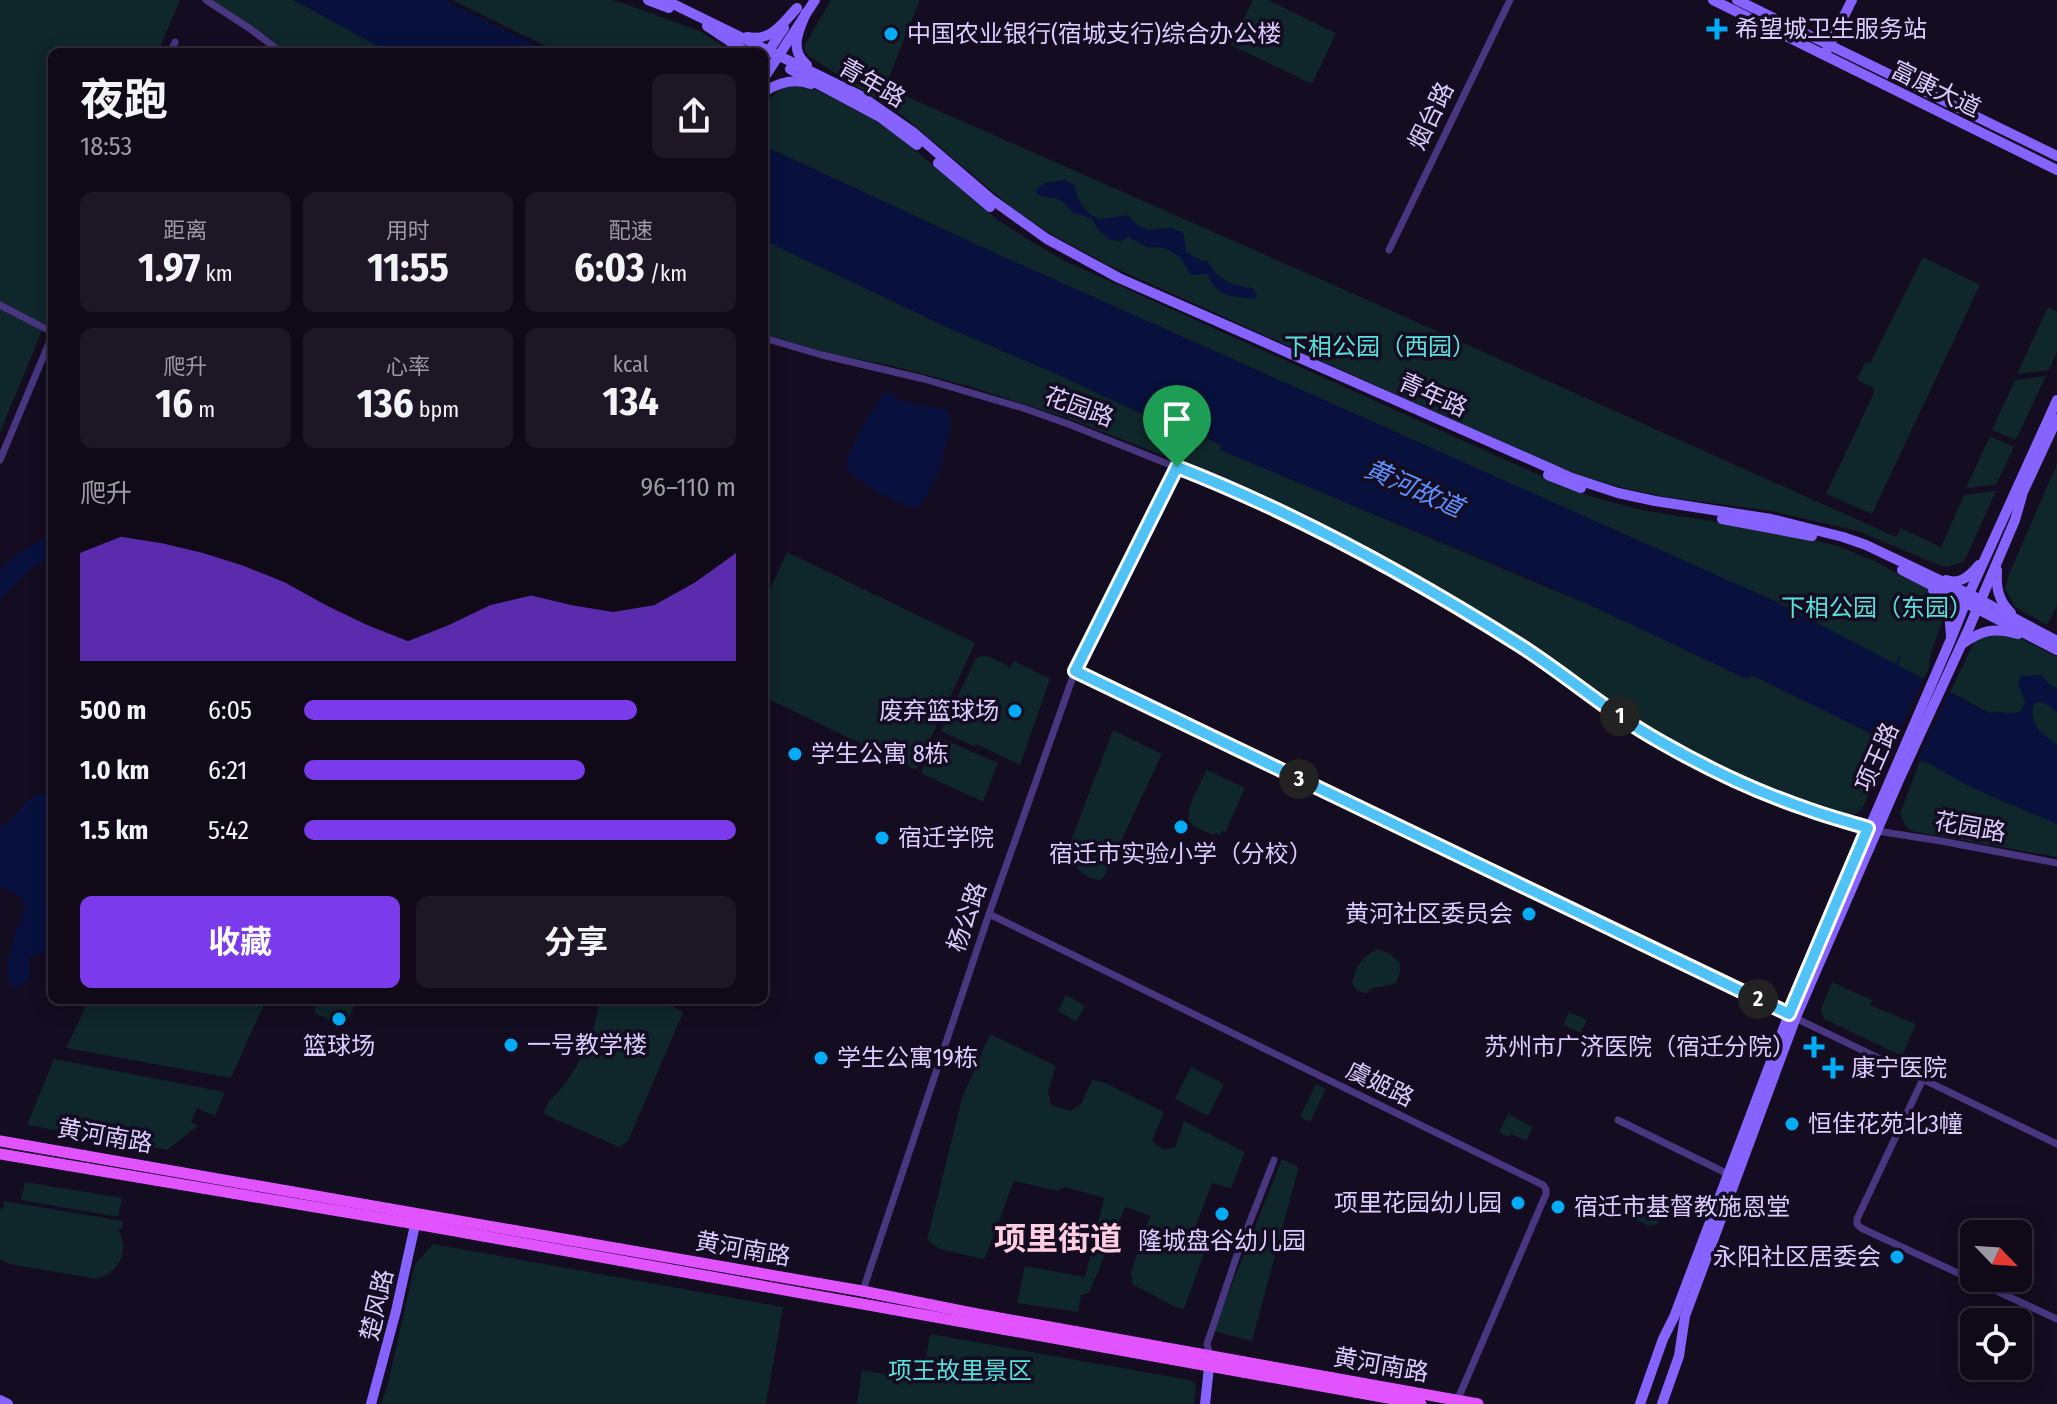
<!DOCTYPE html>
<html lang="zh">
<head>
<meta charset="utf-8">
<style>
  :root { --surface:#0f0918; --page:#1d1725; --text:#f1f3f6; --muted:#9b9aa2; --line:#2f2a37; --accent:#7c3aed }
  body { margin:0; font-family:"Fira Sans Condensed","Noto Sans SC",sans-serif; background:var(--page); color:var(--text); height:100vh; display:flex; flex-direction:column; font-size:30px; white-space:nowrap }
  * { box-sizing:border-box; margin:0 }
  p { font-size:26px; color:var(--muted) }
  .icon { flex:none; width:44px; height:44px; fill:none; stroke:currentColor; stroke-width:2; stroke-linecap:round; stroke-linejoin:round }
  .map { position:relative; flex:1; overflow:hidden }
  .details { position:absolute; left:48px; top:48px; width:720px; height:956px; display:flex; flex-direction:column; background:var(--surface); border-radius:12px; box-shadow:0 4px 20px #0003,0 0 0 2px var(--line) }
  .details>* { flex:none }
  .needle { width:52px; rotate:115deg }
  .fabs { position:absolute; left:1960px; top:1220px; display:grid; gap:16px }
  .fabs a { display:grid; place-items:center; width:72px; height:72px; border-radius:12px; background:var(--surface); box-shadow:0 4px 20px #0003,0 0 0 2px var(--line); font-size:40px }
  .pin { position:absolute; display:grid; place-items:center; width:68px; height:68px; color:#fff; margin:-82px -34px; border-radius:50% 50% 50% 0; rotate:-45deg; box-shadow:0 0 8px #0007 }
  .pin .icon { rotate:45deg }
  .km { position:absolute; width:40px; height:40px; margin:-20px; border-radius:50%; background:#222; color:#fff; font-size:22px; line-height:40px; text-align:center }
  .round { display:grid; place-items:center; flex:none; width:84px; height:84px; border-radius:12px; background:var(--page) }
  .headline { display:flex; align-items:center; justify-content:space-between; height:136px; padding:0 32px }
  h1 { font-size:44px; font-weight:700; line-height:60px }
  .stats { display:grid; grid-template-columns:repeat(3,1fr); gap:12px; height:136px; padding:8px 32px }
  .stats div { display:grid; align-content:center; border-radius:12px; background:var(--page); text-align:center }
  .stats b { font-size:40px; font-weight:700 }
  .stats small { font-size:22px; font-weight:400 }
  .stats p { font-size:22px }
  .chart { height:224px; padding:16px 32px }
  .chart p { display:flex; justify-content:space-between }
  .chart svg { width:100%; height:144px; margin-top:8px; fill:var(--accent); opacity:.7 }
  .cta { display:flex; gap:16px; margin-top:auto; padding:16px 32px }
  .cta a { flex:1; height:92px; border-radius:12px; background:var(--accent); color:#fff; font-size:32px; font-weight:700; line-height:92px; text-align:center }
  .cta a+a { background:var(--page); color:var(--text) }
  ul { padding:0 32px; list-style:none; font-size:26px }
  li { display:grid; grid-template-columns:128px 96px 1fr; align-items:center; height:60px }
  li i { height:20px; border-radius:10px; background:var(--accent) }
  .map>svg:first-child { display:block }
</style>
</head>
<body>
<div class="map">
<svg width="2057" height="1404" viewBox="0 0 2057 1404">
  <rect width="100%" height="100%" fill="#140c20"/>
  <g fill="#0f262a">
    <polygon points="0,0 180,0 158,52 52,52 52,307 0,432"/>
    <polygon points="212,0 294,0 389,52 286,52 257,30"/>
    <polygon points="452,0 611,0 626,4 702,32 733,52 558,52"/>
    <polygon points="831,0 920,0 885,87 1363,298 1896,537 1901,528 1941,547 1964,495 1996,491 1964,562 1948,567 1941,566 1858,531 1772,511 1665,497 1624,488 1581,476 1535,457 1106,264 1047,232 1012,208 903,116 810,57 805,52 805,45"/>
    <polygon points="1253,0 1268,0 1336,33 1312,84 1231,45"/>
    <path d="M789 84 807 85 873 119 901 138 998 220 1034 243 1065 261 1568 488 1596 498 1642 510 1779 532 1838 546 1874 561 1931 591 1939 598 1945 614 1931 653 1929 668 1924 679 1772 600 999 255 764 146C764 118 760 98 789 84Z"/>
    <polygon points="764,240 951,329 1057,374 1159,422 1162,417 1222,445 1221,450 1599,609 1747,679 1752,675 1890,743 1890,754 1885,765 1875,780 1862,809 1854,815 1843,814 1765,787 1668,741 1608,702 1538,651 1459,602 1357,544 1228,481 1067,418 968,386 893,366 827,353 764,334"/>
    <polygon points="1923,257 1980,285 1872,514 1826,494 1874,393 1874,388 1857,380 1865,362 1870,363"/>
    <polygon points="2048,307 2057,312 2057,352 2049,370 2017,374"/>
    <polygon points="2046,376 2016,440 1992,430 2015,380"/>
    <polygon points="1990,436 2014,447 1996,485 1966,488"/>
    <polygon points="2057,464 2057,605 2047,625 2015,607 2005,588 2009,574"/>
    <polygon points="787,552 975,643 916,770 764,697 764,602"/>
    <polygon points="1989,632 2013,634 2057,657 2057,748 1950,692 1975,640"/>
    <polygon points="986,656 1003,663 1010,668 1014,661 1050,679 1020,765 976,744 974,746 941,731 975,660 979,657"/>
    <path d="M1113 730 1162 754 1104 877 1100 880C1078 877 1079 867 1066 854Z"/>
    <polygon points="938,737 998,763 983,802 921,773"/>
    <path d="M1920 761C1938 764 1953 778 1970 786 1998 800 2028 811 2057 824V857L1911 831 1905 826 1900 813Z"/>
    <path d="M1207 770 1245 788 1225 833 1222 831 1220 835 1215 833 1213 835C1206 831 1193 828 1189 821 1184 811 1202 780 1207 770Z"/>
    <path d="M1380 949 1390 954 1400 963C1400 971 1400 977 1395 984L1373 988 1366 993C1358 992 1354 989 1352 982 1356 966 1363 954 1380 949Z"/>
    <polygon points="1832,982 1872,1000 1870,1005 1916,1024 1902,1056 1824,1019 1821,1009"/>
    <polygon points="1066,995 1085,1006 1077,1020 1075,1021 1058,1011"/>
    <polygon points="89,1000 266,1000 231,1078 66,1048"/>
    <polygon points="319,1000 357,1000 345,1026 314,1013"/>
    <path d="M599 1000H658L682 1011 683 1013 628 1141 619 1147 546 1115 544 1112C547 1101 556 1095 562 1087 582 1062 596 1031 599 1000Z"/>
    <polygon points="1569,1012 1587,1020 1581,1033 1563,1025"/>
    <polygon points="990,1034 1056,1066 1048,1092 1051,1105 1071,1111 1081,1104 1092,1080 1105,1083 1164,1112 1152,1141 1164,1150 1175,1147 1184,1121 1245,1152 1231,1188 1212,1183 1196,1225 1212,1231 1184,1309 1175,1307 1132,1284 1131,1272 1150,1216 1125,1207 1089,1293 1081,1295 1078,1312 1017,1303 1025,1266 1085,1277 1104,1198 1065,1187 1057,1191 1014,1181 986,1256 983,1259 939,1249 927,1240 962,1098"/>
    <polygon points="54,1059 225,1092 215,1116 197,1108 191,1122 198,1126 167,1150 27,1125"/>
    <polygon points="1191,1067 1224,1084 1208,1116 1175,1099"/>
    <polygon points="1316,1084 1326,1089 1310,1122 1300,1117"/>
    <polygon points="1508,1114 1533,1127 1526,1141 1511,1134 1509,1137 1499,1132"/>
    <polygon points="1282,1159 1297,1166 1298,1170 1252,1341 1213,1331"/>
    <polygon points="25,1182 122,1198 118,1217 21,1200"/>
    <path d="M4 1201 123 1221 122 1229H118C130 1250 120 1272 97 1279L9 1264 0 1259V1209L3 1208Z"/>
    <polygon points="1639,1201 1662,1213 1658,1224 1649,1226 1631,1218"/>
    <polygon points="433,1244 783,1307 766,1404 381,1404 388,1383 415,1264"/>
    <polygon points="930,1334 1190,1380 1196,1384 1194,1404 857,1404 862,1370 922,1381"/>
  </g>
  <g fill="#08113e">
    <polygon points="294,0 444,0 549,52 389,52"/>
    <path d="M764 146 999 255 1772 600 1989 713C2001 709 2012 717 2022 710L2025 701 2018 684 2021 676 2041 675 2049 684 2057 689V712C2050 706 2045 701 2035 703 2026 720 2042 736 2057 744V824L1969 786 1938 769 1931 763 1920 761 1890 743 1752 675 1747 679 1599 609 1529 578 1220 450 1222 445 1163 417 1160 422 1057 374 951 329 764 240Z"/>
    <path d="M1064 180 1075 185C1077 201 1084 212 1099 219L1128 215 1137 225 1148 230 1171 228 1184 233 1186 252 1200 260 1208 262C1218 281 1234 286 1253 288L1257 295 1254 299C1240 297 1224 298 1214 286 1211 283 1210 278 1207 274L1191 275 1179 256 1164 248 1147 247 1128 237 1121 241 1110 240 1099 231 1092 219 1083 215 1073 213C1069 208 1065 202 1059 200 1050 196 1043 199 1035 192L1044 183Z"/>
    <path d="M885 392H889L904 402 949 410 950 432 943 453 942 467 922 504 916 508C900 506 854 481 846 467 847 448 873 408 885 392Z"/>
    <polygon points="52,534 52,556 31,569 0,600 0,570 19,553"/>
    <path d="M52 791V950L28 957 30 970 29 979 19 986 12 987C0 970 16 930 25 910 24 894 12 893 0 886V824L4 825C13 821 15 814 22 806 30 797 41 794 52 791Z"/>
  </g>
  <polygon fill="#140c20" points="1925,675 1951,689 1917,761 1891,749"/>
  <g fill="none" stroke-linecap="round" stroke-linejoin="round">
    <polyline stroke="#08113e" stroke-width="2" points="1896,666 1900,656"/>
    <g stroke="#483681" stroke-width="7">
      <polyline points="206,0 249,28 281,52"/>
      <polyline points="171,52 175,42"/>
      <polyline points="1389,250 1510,0"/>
      <polyline points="0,305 52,332"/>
      <polyline points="764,338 822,355 924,379 1023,408 1071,425 1258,500 1359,551 1438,595 1522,647 1590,696 1659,741 1759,790 1810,810 1868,828"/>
      <polyline points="0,460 52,336"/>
      <polyline points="1075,671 2057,1144"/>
      <polyline points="1877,831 1941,841 2057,863"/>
      <polyline points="989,914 1543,1185 1546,1189 1546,1194 1457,1401"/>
      <polyline points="1923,1079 1857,1219 1857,1224 1861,1228 2057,1319"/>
      <polyline points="1618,1120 1728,1174"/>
      <polyline points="862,1293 989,914 1075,671 1177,467"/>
      <polyline points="1210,1356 1207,1344 1238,1252 1274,1160"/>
    </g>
    <g stroke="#8663ff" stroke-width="10">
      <polyline points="648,0 669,8"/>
      <polyline points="665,0 861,96 913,132 991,199 1047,239 1119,278 1572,478 1618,493 1655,501 1771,519 1843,537 1866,545 1969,594 2057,641"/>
      <polyline points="1713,0 2057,170"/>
      <polyline points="1737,0 2057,156"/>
      <path d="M806 13C798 32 789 50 807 65"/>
      <polyline points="707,26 746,52"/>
      <path d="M747 37C771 42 782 24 797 8"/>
      <polyline points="1826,52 1852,0"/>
      <polyline points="764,58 784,28"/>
      <polyline points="790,69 880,117 917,145"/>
      <polyline points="764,78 815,0"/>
      <path d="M764 92C779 82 794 78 811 84"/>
      <polyline points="938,163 990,207"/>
      <polyline points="1548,475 1581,488"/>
      <polyline points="1722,519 1812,536"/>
      <polyline points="1902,570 2057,650"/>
      <path d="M1997 570C1996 588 1998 600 2011 613"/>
      <path d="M1946 580C1960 585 1970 576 1979 565"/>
      <path d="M1933 590C1949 601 1950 618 1951 636"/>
      <path d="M1962 644C1982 630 1994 627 2018 634"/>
      <polyline points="0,1400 8,1404"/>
      <polyline points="371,1404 396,1311 417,1216"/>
      <polyline points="1205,1404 1210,1358"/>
      <polyline points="1640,1404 1663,1339 1674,1317 1789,1014 1951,639 1969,594 2057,400"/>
      <polyline points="1662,1404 1679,1356 1685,1316 1796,1017 1899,780 1969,628 2015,520 2023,492 2057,419"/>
    </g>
    <g stroke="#e153ff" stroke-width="11">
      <polyline points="0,1141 862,1291 972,1313 1478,1404"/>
      <polyline points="0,1154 416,1224 1421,1404"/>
    </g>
  </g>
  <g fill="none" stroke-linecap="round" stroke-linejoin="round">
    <defs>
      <path id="route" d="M1177 467C1298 514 1412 577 1521 646 1569 677 1612 715 1661 742 1708 769 1759 793 1810 810 1829 817 1849 822 1868 828L1789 1014 1075 671Z"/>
    </defs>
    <use href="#route" stroke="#fff" stroke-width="16"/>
    <use href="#route" stroke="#4fc3f7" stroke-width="10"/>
  </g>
  <g fill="#00acf7" stroke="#140c20" stroke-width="3">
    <path d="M1713 17h8v8h8v8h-8v8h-8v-8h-8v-8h8z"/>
    <circle cx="891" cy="34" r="8"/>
    <circle cx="1015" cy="711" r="8"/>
    <circle cx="795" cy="754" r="8"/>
    <circle cx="1181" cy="827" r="8"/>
    <circle cx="882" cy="838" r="8"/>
    <circle cx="1529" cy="914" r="8"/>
    <circle cx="339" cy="1019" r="8"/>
    <circle cx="511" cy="1045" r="8"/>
    <path d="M1810 1035h8v8h8v8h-8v8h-8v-8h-8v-8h8z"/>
    <circle cx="821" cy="1058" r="8"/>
    <path d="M1829 1056h8v8h8v8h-8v8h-8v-8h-8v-8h8z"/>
    <circle cx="1792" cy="1124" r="8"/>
    <circle cx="1518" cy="1203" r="8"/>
    <circle cx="1558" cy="1207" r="8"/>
    <circle cx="1222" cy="1214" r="8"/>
    <circle cx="1897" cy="1257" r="8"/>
  </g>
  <g text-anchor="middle" stroke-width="7" stroke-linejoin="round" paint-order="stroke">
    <g font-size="24" fill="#dcccff" stroke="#140c20" text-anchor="start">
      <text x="1735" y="37">希望城卫生服务站</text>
      <text x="907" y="42">中国农业银行(宿城支行)综合办公楼</text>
      <text x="999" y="719" text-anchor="end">废弃篮球场</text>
      <text x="811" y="762">学生公寓 8栋</text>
      <text x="898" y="846">宿迁学院</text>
      <text x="1181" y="862" text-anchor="middle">宿迁市实验小学（分校）</text>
      <text x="1513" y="922" text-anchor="end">黄河社区委员会</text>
      <text x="527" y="1053">一号教学楼</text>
      <text x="339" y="1054" text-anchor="middle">篮球场</text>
      <text x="1796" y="1055" text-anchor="end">苏州市广济医院（宿迁分院）</text>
      <text x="837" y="1066">学生公寓19栋</text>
      <text x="1851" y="1076">康宁医院</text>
      <text x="1808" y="1132">恒佳花苑北3幢</text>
      <text x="1502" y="1211" text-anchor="end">项里花园幼儿园</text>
      <text x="1574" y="1215">宿迁市基督教施恩堂</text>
      <text x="1222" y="1249" text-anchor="middle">隆城盘谷幼儿园</text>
      <text x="1881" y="1265" text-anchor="end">永阳社区居委会</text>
    </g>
    <g font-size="24" fill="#dcccff" stroke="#140c20">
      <text transform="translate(872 83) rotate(30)" y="8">青年路</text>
      <text transform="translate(1936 89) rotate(26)" y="8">富康大道</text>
      <text transform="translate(1431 116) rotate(-64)" y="8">烟台路</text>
      <text transform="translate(1433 395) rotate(24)" y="8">青年路</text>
      <text transform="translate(1079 407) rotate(20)" y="8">花园路</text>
      <text transform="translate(1877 757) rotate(-66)" y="8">项王路</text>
      <text transform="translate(1970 827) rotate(10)" y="8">花园路</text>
      <text transform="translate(967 917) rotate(-71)" y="8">杨公路</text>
      <text transform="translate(1380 1084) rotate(26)" y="8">虞姬路</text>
      <text transform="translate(105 1136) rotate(10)" y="8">黄河南路</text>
      <text transform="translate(743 1249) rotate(10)" y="8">黄河南路</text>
      <text transform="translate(377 1305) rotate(-77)" y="8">楚风路</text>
      <text transform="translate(1381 1365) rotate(10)" y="8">黄河南路</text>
    </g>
    <g font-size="24" fill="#56e1da" stroke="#140c20">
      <text x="1380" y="355">下相公园（西园）</text>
      <text x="1877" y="616">下相公园（东园）</text>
      <text x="960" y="1379">项王故里景区</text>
    </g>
    <g font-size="26" font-style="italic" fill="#5a91ff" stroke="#140c20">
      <text transform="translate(1414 488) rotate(24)" y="9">黄河故道</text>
    </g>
    <g font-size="32" font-weight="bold" fill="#ffcee3" stroke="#140c20">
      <text x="1058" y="1250">项里街道</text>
    </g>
  </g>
</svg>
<div class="fabs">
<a><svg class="needle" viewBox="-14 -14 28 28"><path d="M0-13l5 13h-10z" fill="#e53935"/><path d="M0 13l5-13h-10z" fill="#9b9aa2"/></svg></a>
<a><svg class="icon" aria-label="locate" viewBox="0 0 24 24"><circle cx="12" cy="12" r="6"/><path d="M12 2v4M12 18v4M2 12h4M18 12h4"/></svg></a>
</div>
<div class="pin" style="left:1177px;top:467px;background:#1e9e55"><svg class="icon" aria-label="arrive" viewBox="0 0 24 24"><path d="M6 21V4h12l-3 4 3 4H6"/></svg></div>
<b class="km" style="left:1620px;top:716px">1</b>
<b class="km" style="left:1758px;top:999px">2</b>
<b class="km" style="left:1299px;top:779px">3</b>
<section class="details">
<div class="headline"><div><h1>夜跑</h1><p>18:53</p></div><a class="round"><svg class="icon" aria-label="share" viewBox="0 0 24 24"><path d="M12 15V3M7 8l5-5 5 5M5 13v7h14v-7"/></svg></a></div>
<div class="stats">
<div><p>距离</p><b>1.97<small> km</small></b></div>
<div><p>用时</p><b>11:55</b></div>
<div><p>配速</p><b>6:03<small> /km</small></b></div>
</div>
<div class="stats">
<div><p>爬升</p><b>16<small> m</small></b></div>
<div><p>心率</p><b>136<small> bpm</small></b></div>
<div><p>kcal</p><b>134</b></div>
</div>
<div class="chart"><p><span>爬升</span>96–110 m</p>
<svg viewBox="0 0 160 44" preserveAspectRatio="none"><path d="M0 44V11L10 6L20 8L30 11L40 15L50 20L60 27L70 33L80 38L90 33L100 27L110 24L120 27L130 29L140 27L150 20L160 11V44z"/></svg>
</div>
<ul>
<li><b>500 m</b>6:05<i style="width:77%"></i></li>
<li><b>1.0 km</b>6:21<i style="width:65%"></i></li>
<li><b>1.5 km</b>5:42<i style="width:100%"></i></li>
</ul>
<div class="cta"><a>收藏</a><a>分享</a></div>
</section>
</div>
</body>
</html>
